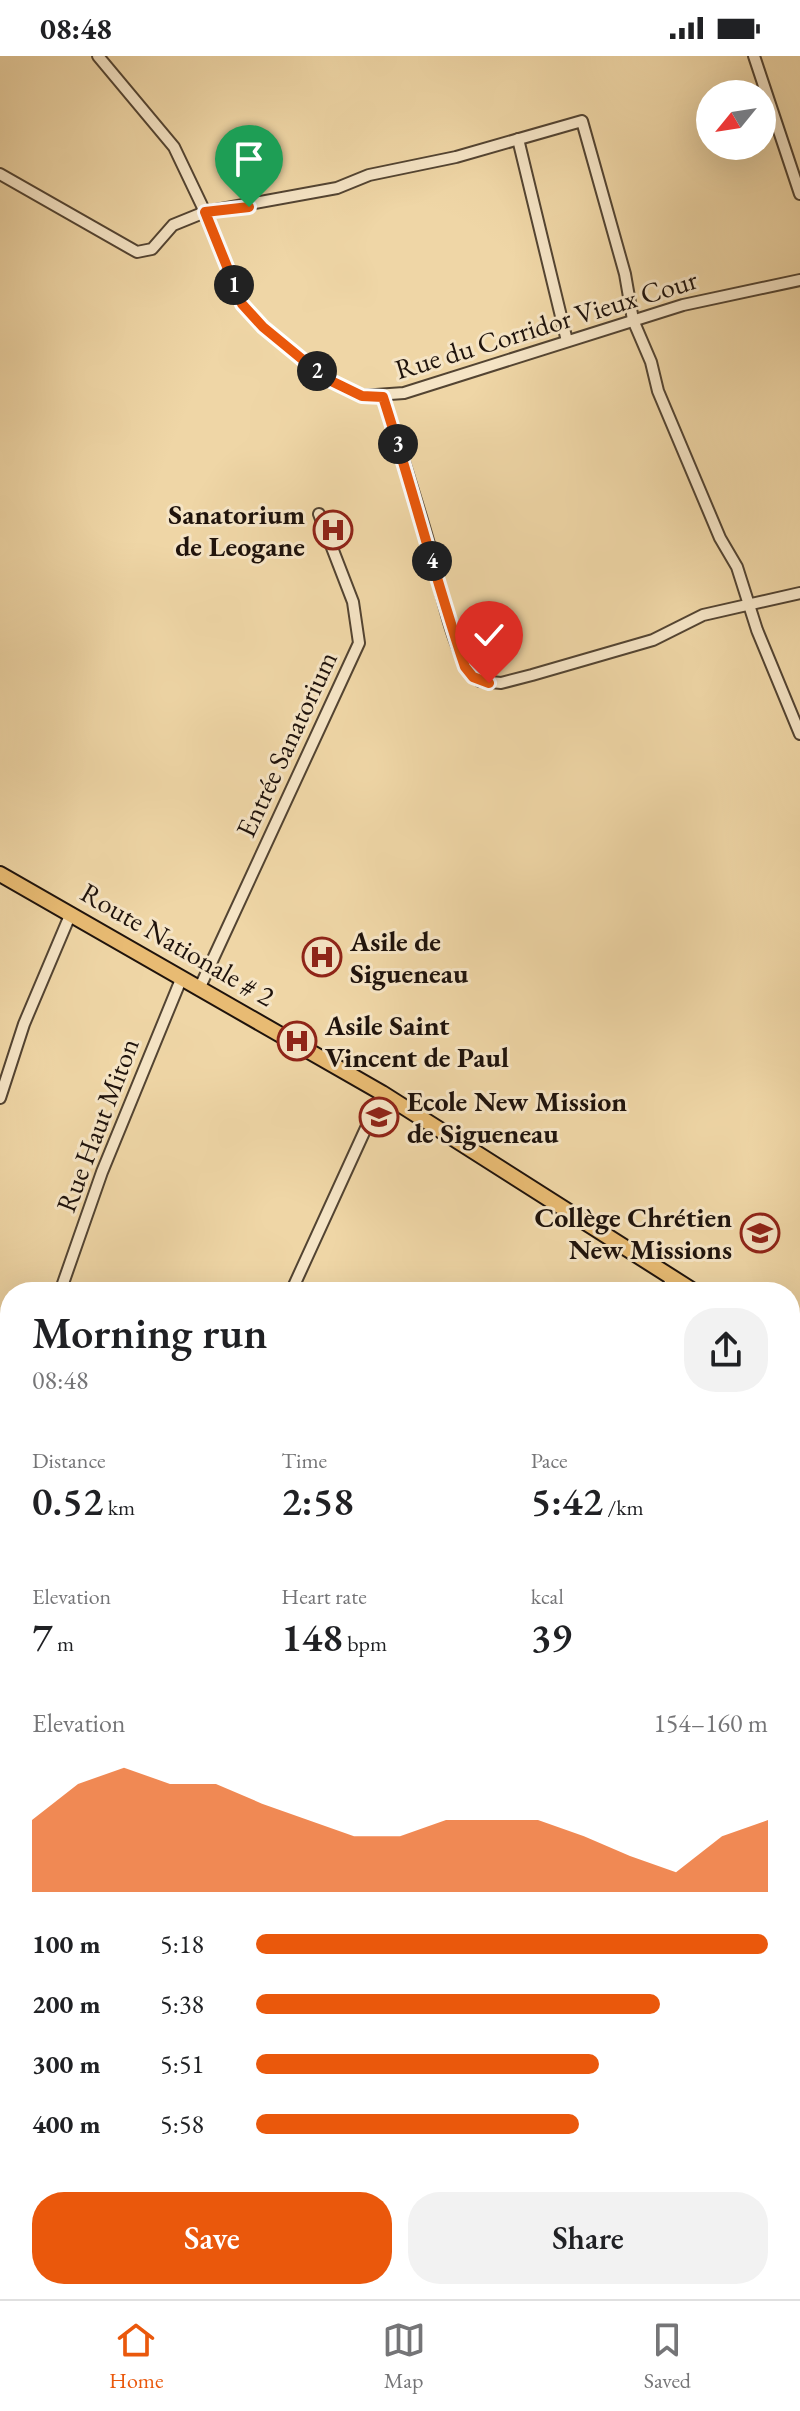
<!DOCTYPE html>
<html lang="en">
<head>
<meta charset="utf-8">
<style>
  :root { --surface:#fff; --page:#f2f2f2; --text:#202124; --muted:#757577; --line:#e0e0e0; --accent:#ea580c }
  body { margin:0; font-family:"EB Garamond",serif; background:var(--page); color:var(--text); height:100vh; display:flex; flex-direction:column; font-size:30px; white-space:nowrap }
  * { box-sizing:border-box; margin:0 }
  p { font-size:26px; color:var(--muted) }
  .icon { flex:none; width:44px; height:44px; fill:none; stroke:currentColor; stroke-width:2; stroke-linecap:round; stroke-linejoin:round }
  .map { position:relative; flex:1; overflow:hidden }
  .side { position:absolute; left:0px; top:1226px; width:800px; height:1018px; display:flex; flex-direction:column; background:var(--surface); border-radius:32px 32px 0 0; box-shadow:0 8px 32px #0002 }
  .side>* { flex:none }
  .needle { width:52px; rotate:240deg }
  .fabs { position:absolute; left:696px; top:24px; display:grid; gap:16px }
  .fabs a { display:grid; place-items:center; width:80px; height:80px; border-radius:50%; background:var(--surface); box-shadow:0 8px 32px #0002; font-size:40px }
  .pin { position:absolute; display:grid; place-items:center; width:68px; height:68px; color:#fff; margin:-82px -34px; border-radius:50% 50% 50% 0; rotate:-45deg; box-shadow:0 0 8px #0007 }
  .pin .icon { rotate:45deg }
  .km { position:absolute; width:40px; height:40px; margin:-20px; border-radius:50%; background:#222; color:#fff; font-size:22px; line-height:40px; text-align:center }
  .round { display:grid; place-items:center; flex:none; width:84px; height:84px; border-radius:32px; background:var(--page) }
  .overview { display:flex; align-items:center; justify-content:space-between; height:136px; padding:0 32px }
  h1 { font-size:44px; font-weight:600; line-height:60px }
  .stats { display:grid; grid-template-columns:repeat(3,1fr); gap:12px; height:136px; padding:8px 32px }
  .stats div { display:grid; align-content:center }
  .stats b { font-size:40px; font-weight:600 }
  .stats small { font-size:22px; font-weight:400 }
  .stats p { font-size:22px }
  .chart { height:224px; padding:16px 32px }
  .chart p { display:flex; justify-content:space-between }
  .chart svg { width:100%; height:144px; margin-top:8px; fill:var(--accent); opacity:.7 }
  .cta { display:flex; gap:16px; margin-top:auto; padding:16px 32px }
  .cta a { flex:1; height:92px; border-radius:32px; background:var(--accent); color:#fff; font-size:32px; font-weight:600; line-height:92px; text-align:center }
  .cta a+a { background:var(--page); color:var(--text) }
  ul { padding:0 32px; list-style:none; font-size:26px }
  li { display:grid; grid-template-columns:128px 96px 1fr; align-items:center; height:60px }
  li i { height:20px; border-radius:10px; background:var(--accent) }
  .status { display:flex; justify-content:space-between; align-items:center; height:56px; padding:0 40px; background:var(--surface); direction:ltr }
  .status svg { height:22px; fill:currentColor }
  .menu { display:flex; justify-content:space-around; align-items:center; height:112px; border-top:2px solid var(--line); background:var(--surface); font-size:22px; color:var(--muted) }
  .menu a { display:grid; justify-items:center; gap:4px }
  .menu .selected { color:var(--accent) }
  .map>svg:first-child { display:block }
</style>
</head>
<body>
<div class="status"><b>08:48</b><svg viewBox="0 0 49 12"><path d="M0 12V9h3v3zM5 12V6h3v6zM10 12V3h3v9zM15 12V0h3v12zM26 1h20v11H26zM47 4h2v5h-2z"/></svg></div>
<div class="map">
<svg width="800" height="2243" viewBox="0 0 800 2243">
  <rect width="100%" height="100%" fill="#efd6a6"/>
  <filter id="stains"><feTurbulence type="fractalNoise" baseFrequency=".0025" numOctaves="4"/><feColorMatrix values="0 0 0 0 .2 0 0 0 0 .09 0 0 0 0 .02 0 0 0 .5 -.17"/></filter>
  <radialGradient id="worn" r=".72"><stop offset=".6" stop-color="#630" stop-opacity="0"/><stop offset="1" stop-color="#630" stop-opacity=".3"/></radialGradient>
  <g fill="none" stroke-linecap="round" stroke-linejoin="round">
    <defs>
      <g id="minor">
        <polyline points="98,0 174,91 205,156 242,248 263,271 325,322 362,340 404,337 683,249 800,224"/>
        <polyline points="754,0 800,138"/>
        <polyline points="518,83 567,285"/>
        <polyline points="0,118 137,196 152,193 173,169 205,156 337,132 369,119 456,101 582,65 625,218 633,264 651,306 658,335 720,482 737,511 757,574 800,678"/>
        <path d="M383 341C399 390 415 439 429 488 438 520 453 608 480 625L501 627 532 619 653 584 703 559 800 537"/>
        <polyline points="200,931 359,587 353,546 319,458"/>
        <polyline points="0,1042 24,968 71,857"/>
        <polyline points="60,1236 102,1116 182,921"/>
        <polyline points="291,1236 382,1037"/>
        <polyline points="667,1236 671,1222"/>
        <polyline points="0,1374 10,1377"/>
        <polyline points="790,1501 800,1481"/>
        <polyline points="0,1507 10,1482"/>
        <polyline points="790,1724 800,1719"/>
        <polyline points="790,1735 800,1756"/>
        <polyline points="0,1743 10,1747"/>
        <polyline points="790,1780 800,1776"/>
        <polyline points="790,1949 800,1955"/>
        <polyline points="790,2097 800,2100"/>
        <polyline points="0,2139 10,2139"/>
        <polyline points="790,2140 800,2144"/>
        <polyline points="790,2232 800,2220"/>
        <polyline points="325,2234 347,2243"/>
      </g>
      <g id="major">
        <polyline points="0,818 382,1037 695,1236"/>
        <polyline points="790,1293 800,1297"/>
      </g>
    </defs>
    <use href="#minor" stroke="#534432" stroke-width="14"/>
    <use href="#major" stroke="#1f130c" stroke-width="18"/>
    <use href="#minor" stroke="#f5e4c5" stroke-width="10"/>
    <use href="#major" stroke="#e8bb73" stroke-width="14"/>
  </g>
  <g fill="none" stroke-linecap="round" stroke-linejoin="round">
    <defs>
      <path id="route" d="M249 151 205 156 242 248 263 271 325 322 362 340 383 341C412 431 435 522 465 611L473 621 489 627"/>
    </defs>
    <use href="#route" stroke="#fff" stroke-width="16"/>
    <use href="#route" stroke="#ea580c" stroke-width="10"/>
  </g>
  <defs>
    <symbol id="hospital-ring" viewBox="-11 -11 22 22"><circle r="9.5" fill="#f5e4c5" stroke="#8f2418" stroke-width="1.5"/><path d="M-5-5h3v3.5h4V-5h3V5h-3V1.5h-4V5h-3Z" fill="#8f2418"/></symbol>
    <symbol id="school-ring" viewBox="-11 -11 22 22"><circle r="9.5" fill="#f5e4c5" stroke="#8f2418" stroke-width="1.5"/><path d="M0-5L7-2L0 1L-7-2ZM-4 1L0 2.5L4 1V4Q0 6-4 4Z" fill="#8f2418"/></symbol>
  </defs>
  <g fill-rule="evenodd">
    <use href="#hospital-ring" x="311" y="452" width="44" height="44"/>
    <use href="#hospital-ring" x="300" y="879" width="44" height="44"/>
    <use href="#hospital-ring" x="275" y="963" width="44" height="44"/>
    <use href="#school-ring" x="357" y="1039" width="44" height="44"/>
    <use href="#school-ring" x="738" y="1155" width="44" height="44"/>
  </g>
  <g text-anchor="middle" stroke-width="6" stroke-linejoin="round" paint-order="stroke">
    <g font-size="28" fill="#1f130c" stroke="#f5e4c5">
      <text transform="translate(546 268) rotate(-17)" y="10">Rue du Corridor Vieux Cour</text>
      <text transform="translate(286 688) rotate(-65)" y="10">Entrée Sanatorium</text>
      <text transform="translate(178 888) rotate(30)" y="10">Route Nationale # 2</text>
      <text transform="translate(97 1069) rotate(-69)" y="10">Rue Haut Miton</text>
    </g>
    <g font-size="28" font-weight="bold" fill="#1f130c" stroke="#f5e4c5" text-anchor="start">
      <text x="305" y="468" text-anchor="end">Sanatorium<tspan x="305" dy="32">de Leogane</tspan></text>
      <text x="350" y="895">Asile de<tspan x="350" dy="32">Sigueneau</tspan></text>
      <text x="325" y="979">Asile Saint<tspan x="325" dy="32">Vincent de Paul</tspan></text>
      <text x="407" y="1055">Ecole New Mission<tspan x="407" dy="32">de Sigueneau</tspan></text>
      <text x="732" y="1171" text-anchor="end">Collège Chrétien<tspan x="732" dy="32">New Missions</tspan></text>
    </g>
  </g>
  <rect width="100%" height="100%" filter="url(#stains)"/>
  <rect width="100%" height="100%" fill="url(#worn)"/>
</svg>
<div class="fabs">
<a><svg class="needle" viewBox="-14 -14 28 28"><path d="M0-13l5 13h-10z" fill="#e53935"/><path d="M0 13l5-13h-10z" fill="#757577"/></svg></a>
</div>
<div class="pin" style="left:249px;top:151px;background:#1e9e55"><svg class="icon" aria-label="arrive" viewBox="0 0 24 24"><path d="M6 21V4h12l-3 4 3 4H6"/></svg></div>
<div class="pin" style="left:489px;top:627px;background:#d93025"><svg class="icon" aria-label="check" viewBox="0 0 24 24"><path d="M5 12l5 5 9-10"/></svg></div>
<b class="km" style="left:234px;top:229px">1</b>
<b class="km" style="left:317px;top:315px">2</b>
<b class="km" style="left:398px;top:388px">3</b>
<b class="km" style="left:432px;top:505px">4</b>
<section class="side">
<div class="overview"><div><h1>Morning run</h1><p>08:48</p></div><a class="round"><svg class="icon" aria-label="share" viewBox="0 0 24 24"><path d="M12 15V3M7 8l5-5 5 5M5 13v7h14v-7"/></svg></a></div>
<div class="stats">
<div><p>Distance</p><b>0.52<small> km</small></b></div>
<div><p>Time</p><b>2:58</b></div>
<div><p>Pace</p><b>5:42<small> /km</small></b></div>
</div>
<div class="stats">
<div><p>Elevation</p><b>7<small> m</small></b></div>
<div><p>Heart rate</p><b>148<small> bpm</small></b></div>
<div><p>kcal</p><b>39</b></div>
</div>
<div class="chart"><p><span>Elevation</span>154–160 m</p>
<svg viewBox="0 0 160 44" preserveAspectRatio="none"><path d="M0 44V22L10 11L20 6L30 11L40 11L50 17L60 22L70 27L80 27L90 22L100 22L110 22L120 27L130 33L140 38L150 27L160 22V44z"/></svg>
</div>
<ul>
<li><b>100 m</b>5:18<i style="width:100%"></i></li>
<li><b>200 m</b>5:38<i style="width:79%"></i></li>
<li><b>300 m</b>5:51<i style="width:67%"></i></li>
<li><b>400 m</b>5:58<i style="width:63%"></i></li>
</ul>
<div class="cta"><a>Save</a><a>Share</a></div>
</section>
</div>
<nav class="menu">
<a class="selected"><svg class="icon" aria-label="home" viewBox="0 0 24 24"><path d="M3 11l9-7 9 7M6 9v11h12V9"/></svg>Home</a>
<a><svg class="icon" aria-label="map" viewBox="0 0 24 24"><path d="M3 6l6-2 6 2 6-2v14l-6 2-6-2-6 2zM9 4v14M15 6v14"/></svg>Map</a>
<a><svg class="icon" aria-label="saved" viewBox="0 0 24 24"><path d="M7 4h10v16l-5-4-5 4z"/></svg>Saved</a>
</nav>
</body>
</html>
